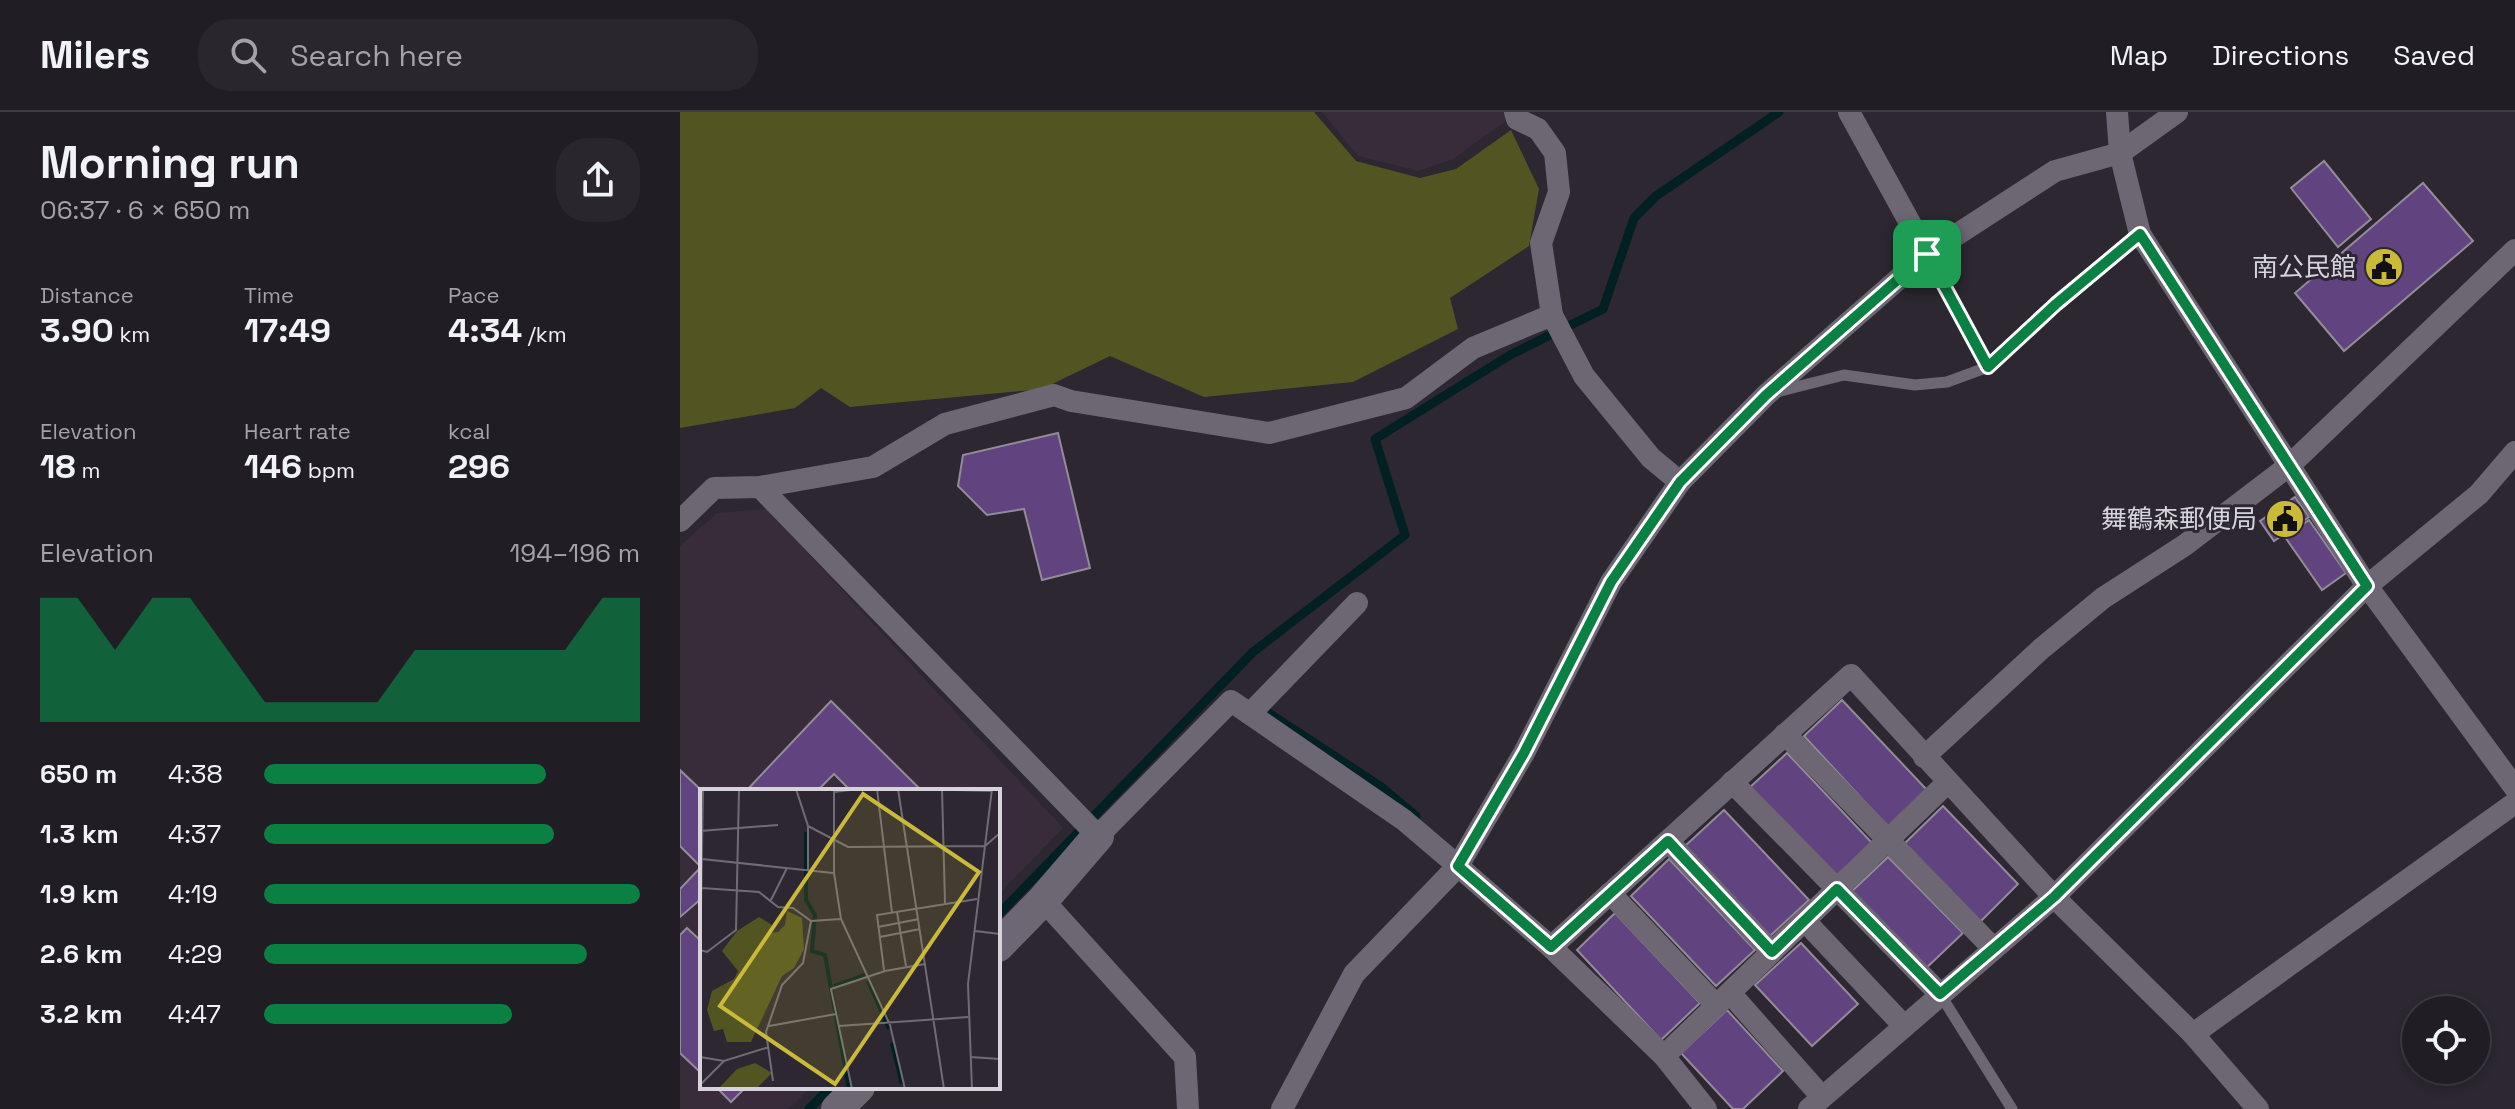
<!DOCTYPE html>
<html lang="en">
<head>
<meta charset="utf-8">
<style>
  :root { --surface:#211d25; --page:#29262d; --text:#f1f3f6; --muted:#a2a2a7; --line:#3e3b42; --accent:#0b8043 }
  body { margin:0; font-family:"Space Grotesk","Noto Sans JP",sans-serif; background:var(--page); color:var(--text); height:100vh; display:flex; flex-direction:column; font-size:30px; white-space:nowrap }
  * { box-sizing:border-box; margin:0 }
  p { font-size:26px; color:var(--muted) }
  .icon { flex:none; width:44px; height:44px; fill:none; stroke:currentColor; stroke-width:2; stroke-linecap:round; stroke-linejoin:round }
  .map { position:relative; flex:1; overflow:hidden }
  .drawer { display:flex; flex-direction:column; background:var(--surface); width:680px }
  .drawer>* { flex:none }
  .tools { position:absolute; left:1722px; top:884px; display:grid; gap:16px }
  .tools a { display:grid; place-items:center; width:88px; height:88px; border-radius:50%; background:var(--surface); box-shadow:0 4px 12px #0003,0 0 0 2px var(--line); font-size:40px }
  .pin { position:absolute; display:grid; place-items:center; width:68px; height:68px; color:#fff; margin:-34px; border-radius:16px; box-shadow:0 4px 12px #0006 }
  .round { display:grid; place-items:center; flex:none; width:84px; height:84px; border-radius:32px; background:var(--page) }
  .summary { display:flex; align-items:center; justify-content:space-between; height:136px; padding:0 40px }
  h1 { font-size:44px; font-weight:700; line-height:60px }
  .figures { display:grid; grid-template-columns:repeat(3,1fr); gap:12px; height:136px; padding:8px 40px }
  .figures div { display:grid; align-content:center }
  .figures b { font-size:34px; font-weight:700 }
  .figures small { font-size:22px; font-weight:400 }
  .figures p { font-size:22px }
  .chart { height:224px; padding:16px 40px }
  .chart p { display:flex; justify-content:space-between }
  .chart svg { width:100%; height:144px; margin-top:8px; fill:var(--accent); opacity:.7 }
  ul { padding:0 40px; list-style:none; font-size:26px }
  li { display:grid; grid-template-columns:128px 96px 1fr; align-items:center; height:60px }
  li i { height:20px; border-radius:10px; background:var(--accent) }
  header { display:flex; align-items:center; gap:48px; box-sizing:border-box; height:112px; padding:0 40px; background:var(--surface); border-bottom:2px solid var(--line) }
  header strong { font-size:38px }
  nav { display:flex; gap:44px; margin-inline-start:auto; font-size:28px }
  .search { width:560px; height:72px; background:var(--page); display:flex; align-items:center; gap:20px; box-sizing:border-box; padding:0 28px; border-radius:32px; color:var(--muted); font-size:30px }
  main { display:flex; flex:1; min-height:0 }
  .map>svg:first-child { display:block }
</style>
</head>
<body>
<header>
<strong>Milers</strong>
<div class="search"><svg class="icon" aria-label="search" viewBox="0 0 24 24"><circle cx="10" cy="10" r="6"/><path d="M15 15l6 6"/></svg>Search here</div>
<nav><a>Map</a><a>Directions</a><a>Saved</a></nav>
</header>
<main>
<section class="drawer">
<div class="summary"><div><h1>Morning run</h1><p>06:37 · 6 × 650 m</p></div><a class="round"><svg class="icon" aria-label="share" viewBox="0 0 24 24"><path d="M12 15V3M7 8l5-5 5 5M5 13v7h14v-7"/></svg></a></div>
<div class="figures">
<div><p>Distance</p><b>3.90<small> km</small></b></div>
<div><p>Time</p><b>17:49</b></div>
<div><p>Pace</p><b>4:34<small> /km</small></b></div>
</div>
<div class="figures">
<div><p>Elevation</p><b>18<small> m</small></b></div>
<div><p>Heart rate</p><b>146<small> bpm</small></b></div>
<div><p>kcal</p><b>296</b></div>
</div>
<div class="chart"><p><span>Elevation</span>194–196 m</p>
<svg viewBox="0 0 160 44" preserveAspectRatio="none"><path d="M0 44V6L10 6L20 22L30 6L40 6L50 22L60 38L70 38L80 38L90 38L100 22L110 22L120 22L130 22L140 22L150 6L160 6V44z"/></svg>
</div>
<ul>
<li><b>650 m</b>4:38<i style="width:75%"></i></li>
<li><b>1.3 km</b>4:37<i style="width:77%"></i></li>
<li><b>1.9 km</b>4:19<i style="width:100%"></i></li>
<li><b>2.6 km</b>4:29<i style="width:86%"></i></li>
<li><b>3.2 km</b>4:47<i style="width:66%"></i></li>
</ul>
</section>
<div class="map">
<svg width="1835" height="997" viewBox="0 0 1835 997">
  <rect width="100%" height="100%" fill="#2c2731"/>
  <g fill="#382c3a">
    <polygon points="642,0 827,0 829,7 773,47 738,59 678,44"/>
    <polygon points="87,397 383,716 318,783 318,679 22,679 22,975 131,975 109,997 0,997 0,434 37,401"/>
  </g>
  <polygon fill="#525521" points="0,0 634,0 676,49 740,66 776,57 831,18 859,77 849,134 770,186 778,217 673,270 524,285 430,244 362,277 170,295 141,276 115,296 0,316"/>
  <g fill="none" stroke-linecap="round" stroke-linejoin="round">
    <g stroke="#002022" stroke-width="9">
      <polyline points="578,594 700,674 736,704"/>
      <polyline points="318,803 573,540 725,423 695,327 830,243 923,197 954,106 976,84 1099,0"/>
      <polyline points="129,997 151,975"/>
    </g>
  </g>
  <g fill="#614380" stroke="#918c98" stroke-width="2">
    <polygon points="1644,49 1691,107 1658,135 1611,76"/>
    <polygon points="1743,71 1793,129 1664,239 1615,181"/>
    <polygon points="378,321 410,456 362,468 344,397 307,403 278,374 283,343"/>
    <polygon points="1615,385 1629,405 1594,429 1580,409"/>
    <polygon points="1629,408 1666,461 1642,478 1605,425"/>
    <polygon points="1162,588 1247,678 1208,715 1124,624"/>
    <polygon points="151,589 242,679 171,679 154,662 137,679 66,679"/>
    <polygon points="1107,641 1192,731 1153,767 1068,677"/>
    <polygon points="0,658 22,679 22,786 0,805 0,777 21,755 0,734"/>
    <polygon points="1263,694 1338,772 1300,810 1224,732"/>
    <polygon points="1044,698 1129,788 1090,824 1005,734"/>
    <polygon points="1208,745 1283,821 1243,859 1169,782"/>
    <polygon points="989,747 1075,838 1036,874 951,784"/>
    <polygon points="935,801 1020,891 981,928 897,838"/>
    <polygon points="7,816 22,830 22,962 0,941 0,823"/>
    <polygon points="1121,831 1178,892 1132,934 1075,873"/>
    <polygon points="1047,898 1103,959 1063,997 1053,997 1001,941"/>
    <polygon points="36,975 66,975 51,990"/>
  </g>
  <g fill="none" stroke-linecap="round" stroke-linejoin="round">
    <g stroke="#6c6773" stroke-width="11">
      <polyline points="1247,142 1308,255"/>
      <polyline points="1096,280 1164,263 1235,273 1267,270 1308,255 1376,192 1460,122"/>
      <polyline points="1260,882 1332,997"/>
    </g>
    <g stroke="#6c6773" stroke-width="22">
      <polyline points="835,0 837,7 858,17 875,41 879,80 861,131 872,203 904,264 971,346 1000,370"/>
      <polyline points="1169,0 1247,142"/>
      <polyline points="1437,0 1440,41 1460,122 1687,474 1835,676"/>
      <polyline points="80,375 418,724 551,589 724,708 778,754 871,835 984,944 1026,997"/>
      <polyline points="0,409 34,376 80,375 193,355 265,312 374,283 391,289 589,321 726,286 793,236 872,203"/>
      <polyline points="570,602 677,491"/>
      <polyline points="1105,622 1313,836"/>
      <polyline points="1244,645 1361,537 1423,486 1505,433 1610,353 1835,138"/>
      <polyline points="1052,670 1260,882"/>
      <polyline points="988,729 1092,840"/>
      <polyline points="930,781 1037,894"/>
      <polyline points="363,788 505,945 508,997"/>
      <polyline points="1125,809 1224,914"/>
      <polyline points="871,835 1171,563 1374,785 1513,922 1578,997"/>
      <polyline points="1050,881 1142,985"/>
      <polyline points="1513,922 1835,691"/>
      <polyline points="984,944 1267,671"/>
      <polyline points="602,997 674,862 778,754 844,641 931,470 1000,370 1086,283 1247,142 1375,59 1440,41 1497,0"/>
      <polyline points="1129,997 1374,785 1687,474 1799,382 1835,340"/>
    </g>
    <g stroke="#6c6773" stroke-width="32">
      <polyline points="318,834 363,788 418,724"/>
      <polyline points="157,997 179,975"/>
    </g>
  </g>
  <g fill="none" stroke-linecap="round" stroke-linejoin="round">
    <defs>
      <polygon id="route" points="1460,122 1687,474 1374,785 1260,882 1157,777 1092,840 988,729 871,835 778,754 844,641 931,470 1000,370 1086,283 1247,142 1308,255 1376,192"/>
    </defs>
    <use href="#route" stroke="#fff" stroke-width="16"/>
    <use href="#route" stroke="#0b8043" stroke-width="10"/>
  </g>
  <defs>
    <symbol id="civic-disc" viewBox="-11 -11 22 22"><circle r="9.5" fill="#cbb939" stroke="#2c2731"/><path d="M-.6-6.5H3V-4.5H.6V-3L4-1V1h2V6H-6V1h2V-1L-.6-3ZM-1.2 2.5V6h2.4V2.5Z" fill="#111"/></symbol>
  </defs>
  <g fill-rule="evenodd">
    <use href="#civic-disc" x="1682" y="133" width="44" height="44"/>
    <use href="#civic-disc" x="1583" y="385" width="44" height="44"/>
  </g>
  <g text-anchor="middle" stroke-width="6" stroke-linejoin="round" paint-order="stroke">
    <g font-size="26" fill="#d6d3da" stroke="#2c2731" text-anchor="end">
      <text x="1676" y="164">南公民館</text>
      <text x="1577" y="416">舞鶴森郵便局</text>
    </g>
  </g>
  <g transform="translate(20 677)">
    <rect width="300" height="300" fill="#2c2731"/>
    <path d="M87 122 102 129 104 160 94 179 82 187 51 253H27L23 240 14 242 7 221 12 202 34 190 38 182 22 162 37 142 59 128 72 136 69 144 78 143 85 136ZM55 274 72 284 57 299 18 300 37 280Z" fill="#525521"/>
    <path fill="none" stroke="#002022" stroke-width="4" d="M106 43V111L115 126 112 162 125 166 149 300M168 192 189 240M134 197 165 186M192 254 202 295"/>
    <path fill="none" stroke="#706c75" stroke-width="2" d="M96 0 108 37V82M134 0V84L141 130 190 236 205 300M177 0 192 124M198 0 244 300M219 0 292 2M242 0 245 114M134 3 158 0M108 37 148 58 285 57 300 44M0 42 78 36M2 70 133 84M2 99 59 103 78 118 93 119 111 132 141 130M71 111 87 79M197 123 206 177M178 138 219 130M275 142 300 145M180 148 220 140M0 161 7 163 36 141 39 0M0 176 3 0M184 181 177 126 277 110M69 237 136 225M139 237 268 228M0 268 24 272 69 258M270 268 300 270M73 292 66 243 82 196 103 174 111 132M0 296 24 272M152 300 131 200 185 182 225 175M272 300 268 195 292 0"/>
    <path fill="#cbb939" fill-opacity="0.15" stroke="#cbb939" stroke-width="4" d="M163 5 279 83 135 295 20 217Z"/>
    <rect width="300" height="300" fill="none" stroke="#d6d3da" stroke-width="4"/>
  </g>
</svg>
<div class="tools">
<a><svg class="icon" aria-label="locate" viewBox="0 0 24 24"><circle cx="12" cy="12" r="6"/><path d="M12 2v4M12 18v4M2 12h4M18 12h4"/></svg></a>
</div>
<div class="pin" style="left:1247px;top:142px;background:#1e9e55"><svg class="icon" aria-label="arrive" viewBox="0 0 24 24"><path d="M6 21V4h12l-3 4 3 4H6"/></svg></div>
</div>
</main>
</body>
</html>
